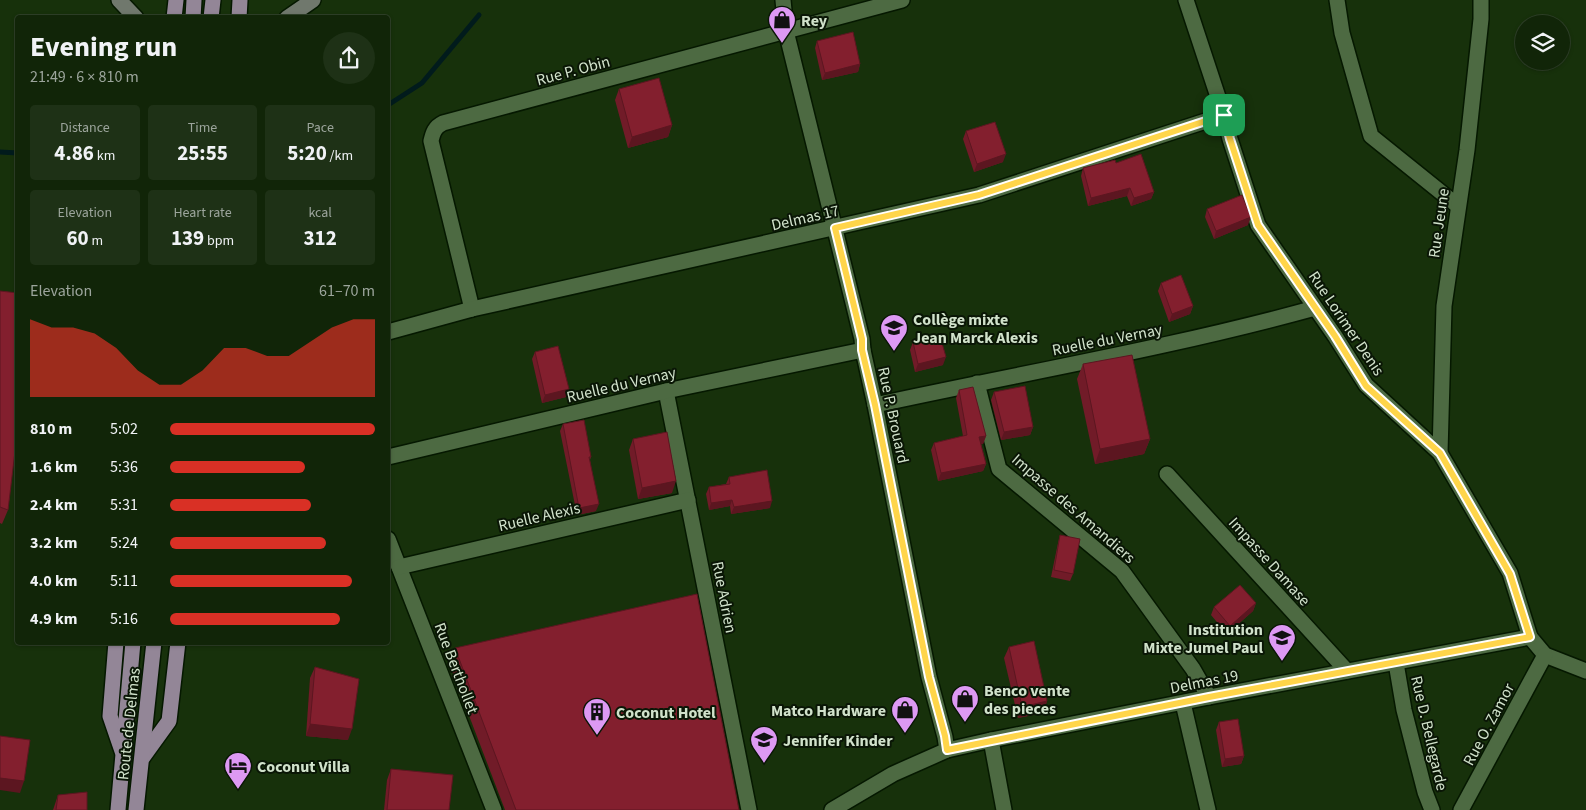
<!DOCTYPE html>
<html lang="en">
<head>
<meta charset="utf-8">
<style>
  :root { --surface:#112508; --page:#1e3116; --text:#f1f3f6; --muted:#9ca59c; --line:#304229; --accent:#d93025 }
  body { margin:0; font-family:"Source Sans 3",sans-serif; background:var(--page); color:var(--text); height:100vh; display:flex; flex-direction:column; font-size:19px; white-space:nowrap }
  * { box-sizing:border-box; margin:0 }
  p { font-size:16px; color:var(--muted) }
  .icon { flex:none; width:28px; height:28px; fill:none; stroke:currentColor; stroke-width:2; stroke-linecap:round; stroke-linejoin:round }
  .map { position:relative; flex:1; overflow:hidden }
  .side { position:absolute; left:15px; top:15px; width:375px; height:630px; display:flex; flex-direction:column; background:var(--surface); border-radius:5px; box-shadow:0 1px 4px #0004,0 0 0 1px var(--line) }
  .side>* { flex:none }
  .fabs { position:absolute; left:1515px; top:15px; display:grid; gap:10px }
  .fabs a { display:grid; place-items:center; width:55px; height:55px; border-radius:50%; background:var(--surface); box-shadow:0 1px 4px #0004,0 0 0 1px var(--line); font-size:25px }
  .pin { position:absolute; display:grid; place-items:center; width:42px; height:42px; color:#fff; margin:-21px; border-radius:10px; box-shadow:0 2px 8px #0006 }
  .round { display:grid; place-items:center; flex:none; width:52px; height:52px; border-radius:26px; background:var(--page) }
  .headline { display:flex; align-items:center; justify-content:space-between; height:85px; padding:0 15px }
  h1 { font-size:28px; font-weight:700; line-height:38px }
  .figures { display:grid; grid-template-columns:repeat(3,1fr); gap:8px; height:85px; padding:5px 15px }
  .figures div { display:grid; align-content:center; border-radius:5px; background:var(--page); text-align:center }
  .figures b { font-size:21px; font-weight:700 }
  .figures small { font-size:14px; font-weight:400 }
  .figures p { font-size:14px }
  .chart { height:140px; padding:10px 15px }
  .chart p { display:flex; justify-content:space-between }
  .chart svg { width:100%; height:90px; margin-top:5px; fill:var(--accent); opacity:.7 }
  ul { padding:0 15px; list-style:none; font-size:16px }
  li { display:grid; grid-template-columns:80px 60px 1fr; align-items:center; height:38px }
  li i { height:12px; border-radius:6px; background:var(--accent) }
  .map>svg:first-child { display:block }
</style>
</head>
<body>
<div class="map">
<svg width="1586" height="810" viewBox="0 0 1586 810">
  <rect width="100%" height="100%" fill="#17310b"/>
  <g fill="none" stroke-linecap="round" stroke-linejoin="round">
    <g stroke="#011b1c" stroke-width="5">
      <polyline points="388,105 422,83 479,15"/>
      <polyline points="0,152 18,153"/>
    </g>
    <defs>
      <g id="street">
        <polyline points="783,0 786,31 862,339 863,350 875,405 929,677 945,737 947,750"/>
        <polyline points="1186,0 1224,115 1230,139 1258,225 1335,336 1366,385 1440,453 1510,573 1530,637 1545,655 1586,671"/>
        <polyline points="1337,0 1342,33 1371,136 1458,206"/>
        <path d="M472 309 431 141C433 132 435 127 443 123L902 0"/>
        <polyline points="388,332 472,309 979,195 1224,115"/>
        <polyline points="977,383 999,469 1122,571 1193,669 1209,697"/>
        <polyline points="666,391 749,810"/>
        <path d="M875 405C1022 373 1170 348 1315 308"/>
        <polyline points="1440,453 1444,306 1467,150 1481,19 1481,0"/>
        <polyline points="388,457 666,391 863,350"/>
        <polyline points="1167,474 1347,671"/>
        <polyline points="388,539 494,810"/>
        <polyline points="399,567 688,500"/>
        <polyline points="1396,663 1404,710 1425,792 1432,810"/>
        <polyline points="1183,703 1208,810"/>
        <polyline points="991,740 1004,810"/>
        <polyline points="832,810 893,774 947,750 991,740 1209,697 1530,637"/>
        <polyline points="1461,810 1545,655"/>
      </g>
      <g id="secondary">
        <polyline points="119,0 136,18"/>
        <polyline points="287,18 313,0"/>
      </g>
      <g id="primary">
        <polyline points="174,18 176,0"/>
        <polyline points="193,18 194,0"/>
        <polyline points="211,18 213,0"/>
        <polyline points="239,18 240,0"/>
        <polyline points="116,642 110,716 122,751"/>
        <polyline points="143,757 169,721 178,642"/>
        <polyline points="118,810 133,642"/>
        <polyline points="136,810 154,642"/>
      </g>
    </defs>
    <use href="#street" stroke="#051800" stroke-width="18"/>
    <use href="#secondary" stroke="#051800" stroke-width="18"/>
    <use href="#primary" stroke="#051800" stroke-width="18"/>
    <use href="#street" stroke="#4d6a42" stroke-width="15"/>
    <use href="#secondary" stroke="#70786d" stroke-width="15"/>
    <use href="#primary" stroke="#938697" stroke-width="15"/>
  </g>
  <g fill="#711b28">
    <polygon points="817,41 860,64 858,72 822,80 815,48"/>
    <polygon points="619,89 672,125 668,137 628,148 615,100"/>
    <polygon points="966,131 1003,162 974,172 963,139"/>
    <polygon points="1116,163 1154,192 1151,199 1131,206 1127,196 1088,206 1081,176 1083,168"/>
    <polygon points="1207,209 1248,225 1214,239 1205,217"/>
    <polygon points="1161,283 1193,306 1190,314 1169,322 1158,291"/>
    <polygon points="0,291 18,293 18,458 14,458 8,510 2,524 0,523"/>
    <polygon points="913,342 943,365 915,372 910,350"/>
    <polygon points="535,352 566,397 542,403 532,359"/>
    <polygon points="1083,364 1150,439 1144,454 1095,464 1077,379"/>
    <polygon points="959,390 986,436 983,444 981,444 986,464 983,471 938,481 931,450 934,443 963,436 956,398"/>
    <polygon points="994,392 1033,427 1030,435 1001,440 991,400"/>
    <polygon points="563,424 591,457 590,460 596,511 577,515 560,431"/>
    <polygon points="633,439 672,493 638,499 629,450"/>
    <polygon points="729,477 770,508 731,514 730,506 709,510 706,494 709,487 726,484"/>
    <polygon points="1060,535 1073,574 1070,581 1051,577 1058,543"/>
    <polygon points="1256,603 1253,611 1227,634 1211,615 1214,607"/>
    <polygon points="1009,647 1047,701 1043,713 1018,718 1004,658"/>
    <polygon points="455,648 739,810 505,810 449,663"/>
    <polygon points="315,667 348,740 306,736 310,678"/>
    <polygon points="1219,722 1244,756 1241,764 1222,767 1216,730"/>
    <polygon points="391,769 449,810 384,810 387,780"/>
    <polygon points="58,795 87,810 53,810"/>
  </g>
  <g fill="#5c1620">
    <polygon points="860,64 858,72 822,80 825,73"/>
    <polygon points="672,125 668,137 628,148 632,137"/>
    <polygon points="1006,154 1003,162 974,172 977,164"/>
    <polygon points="1130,188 1127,196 1088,206 1091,198"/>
    <polygon points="1154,192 1151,199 1131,206 1134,198"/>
    <polygon points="1251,217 1248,225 1214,239 1216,231"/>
    <polygon points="1193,306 1190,314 1169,322 1172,314"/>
    <polygon points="946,357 943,365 915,372 918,364"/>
    <polygon points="569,389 566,397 542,403 545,395"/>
    <polygon points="1033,427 1030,435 1001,440 1004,432"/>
    <polygon points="986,436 983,444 976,445 979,437"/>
    <polygon points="1150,439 1144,454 1095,464 1100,449"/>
    <polygon points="16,443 18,443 18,458 11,457"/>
    <polygon points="986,464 983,471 938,481 941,473"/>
    <polygon points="676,481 672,493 638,499 642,488"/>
    <polygon points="732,500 730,506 709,510 711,503"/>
    <polygon points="772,501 770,508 731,514 734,507"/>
    <polygon points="599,504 596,511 577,515 579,508"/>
    <polygon points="1256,603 1253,611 1227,634 1230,626"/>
    <polygon points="1047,701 1043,713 1018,718 1022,707"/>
    <polygon points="310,724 352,729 348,740 306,736"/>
    <polygon points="1244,756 1241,764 1222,767 1225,759"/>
    <polygon points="0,778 24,781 20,793 0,790"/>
  </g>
  <g fill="#831f2e" stroke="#5c1620">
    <polygon points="853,32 860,64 825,73 817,41"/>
    <polygon points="659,78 672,125 632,137 619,89"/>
    <polygon points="995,122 1006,154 977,164 966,131"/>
    <polygon points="1141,154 1154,192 1134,198 1130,188 1091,198 1083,168 1115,160 1116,163"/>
    <polygon points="1242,195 1251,217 1216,231 1207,209"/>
    <polygon points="1181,275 1193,306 1172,314 1161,283"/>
    <polygon points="0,291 18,293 18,443 16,443 8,510 0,507"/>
    <polygon points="940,336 946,357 918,364 913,342"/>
    <polygon points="558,346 569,389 545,395 535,352"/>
    <polygon points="1132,355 1150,439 1100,449 1083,364"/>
    <polygon points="1025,386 1033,427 1004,432 994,392"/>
    <polygon points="973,387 986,436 979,437 986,464 941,473 934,443 967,435 959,390"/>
    <polygon points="584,420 591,457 589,457 599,504 579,508 563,424"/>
    <polygon points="667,432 676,481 642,488 633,439"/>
    <polygon points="767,470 772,501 734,507 732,500 711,503 709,487 730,484 729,477"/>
    <polygon points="1060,535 1080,539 1073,574 1054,570"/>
    <polygon points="1240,585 1256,603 1230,626 1214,607"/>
    <polygon points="697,594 739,810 516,810 455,648"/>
    <polygon points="1034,641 1047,701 1022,707 1009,647"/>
    <polygon points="315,667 359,679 352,729 310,724"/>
    <polygon points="1238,719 1244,756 1225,759 1219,722"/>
    <polygon points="0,736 30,740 24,781 0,778"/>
    <polygon points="391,769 453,775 449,810 387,810"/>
    <polygon points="87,792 87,810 56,810 58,795"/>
  </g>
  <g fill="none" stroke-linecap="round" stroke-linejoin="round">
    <defs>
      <polygon id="route" points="1224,115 1230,139 1258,225 1335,336 1366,386 1440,453 1510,574 1530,637 1209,697 947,750 945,736 929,677 875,405 862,350 862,339 835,228 979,195"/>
    </defs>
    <use href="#route" stroke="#fff" stroke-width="10"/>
    <use href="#route" stroke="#ffd54a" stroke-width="6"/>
  </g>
  <defs>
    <symbol id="shop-pin" viewBox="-11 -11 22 30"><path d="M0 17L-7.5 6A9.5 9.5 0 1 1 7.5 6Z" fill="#dd99f3" stroke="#0a1606"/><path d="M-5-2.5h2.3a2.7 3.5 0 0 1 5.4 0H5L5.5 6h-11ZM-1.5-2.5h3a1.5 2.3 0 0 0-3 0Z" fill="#111"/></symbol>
    <symbol id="school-pin" viewBox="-11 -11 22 30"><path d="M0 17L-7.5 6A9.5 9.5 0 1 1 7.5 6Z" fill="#dd99f3" stroke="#0a1606"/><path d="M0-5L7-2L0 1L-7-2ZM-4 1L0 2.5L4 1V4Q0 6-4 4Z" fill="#111"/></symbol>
    <symbol id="building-pin" viewBox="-11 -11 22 30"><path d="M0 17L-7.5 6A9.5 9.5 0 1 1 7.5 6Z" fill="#dd99f3" stroke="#0a1606"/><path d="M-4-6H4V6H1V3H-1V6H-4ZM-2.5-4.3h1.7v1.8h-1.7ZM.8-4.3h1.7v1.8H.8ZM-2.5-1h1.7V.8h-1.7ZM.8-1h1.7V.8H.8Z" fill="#111"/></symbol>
    <symbol id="hotel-pin" viewBox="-11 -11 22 30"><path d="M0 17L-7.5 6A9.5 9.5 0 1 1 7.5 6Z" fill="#dd99f3" stroke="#0a1606"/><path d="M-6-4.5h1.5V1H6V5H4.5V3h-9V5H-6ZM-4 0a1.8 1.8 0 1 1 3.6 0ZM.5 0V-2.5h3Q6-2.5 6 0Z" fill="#111"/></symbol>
  </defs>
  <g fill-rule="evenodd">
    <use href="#shop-pin" x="766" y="4" width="32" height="43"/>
    <use href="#school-pin" x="878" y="312" width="32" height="43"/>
    <use href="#school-pin" x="1266" y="622" width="32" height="43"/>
    <use href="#shop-pin" x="949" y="683" width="32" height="43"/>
    <use href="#shop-pin" x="889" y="694" width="32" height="43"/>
    <use href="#building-pin" x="581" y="696" width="32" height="43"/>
    <use href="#school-pin" x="748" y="724" width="32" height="43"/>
    <use href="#hotel-pin" x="222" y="750" width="32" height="43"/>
  </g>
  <g text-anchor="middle" stroke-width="4" stroke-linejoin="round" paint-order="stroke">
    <g font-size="16" font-weight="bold" fill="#d1e2cb" stroke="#0a1606" text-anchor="start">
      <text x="801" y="26">Rey</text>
      <text x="913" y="325">Collège mixte<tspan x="913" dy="18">Jean Marck Alexis</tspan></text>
      <text x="1263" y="635" text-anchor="end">Institution<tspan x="1263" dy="18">Mixte Jumel Paul</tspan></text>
      <text x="984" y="696">Benco vente<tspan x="984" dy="18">des pieces</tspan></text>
      <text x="886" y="716" text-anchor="end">Matco Hardware</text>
      <text x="616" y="718">Coconut Hotel</text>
      <text x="783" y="746">Jennifer Kinder</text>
      <text x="257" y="772">Coconut Villa</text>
    </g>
    <g font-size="16" fill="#d1e2cb" stroke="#0a1606">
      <text transform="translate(573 70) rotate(-15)" y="6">Rue P. Obin</text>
      <text transform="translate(805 217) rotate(-13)" y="6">Delmas 17</text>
      <text transform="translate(1438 223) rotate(-82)" y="6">Rue Jeune</text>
      <text transform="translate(1347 323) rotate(56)" y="6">Rue Lorimer Denis</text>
      <text transform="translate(1107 339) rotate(-11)" y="6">Ruelle du Vernay</text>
      <text transform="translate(621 384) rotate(-13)" y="6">Ruelle du Vernay</text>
      <text transform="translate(894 415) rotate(78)" y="6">Rue P. Brouard</text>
      <text transform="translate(1074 508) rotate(41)" y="6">Impasse des Amandiers</text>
      <text transform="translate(539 516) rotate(-13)" y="6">Ruelle Alexis</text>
      <text transform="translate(1270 561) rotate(48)" y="6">Impasse Damase</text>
      <text transform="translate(725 597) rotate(79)" y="6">Rue Adrien</text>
      <text transform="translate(457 668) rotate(69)" y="6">Rue Berthollet</text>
      <text transform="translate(1204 681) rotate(-11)" y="6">Delmas 19</text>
      <text transform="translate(128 724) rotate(-84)" y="6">Route de Delmas</text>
      <text transform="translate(1488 724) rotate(-62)" y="6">Rue O. Zamor</text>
      <text transform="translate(1430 733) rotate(77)" y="6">Rue D. Bellegarde</text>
    </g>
  </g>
</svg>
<div class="fabs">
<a><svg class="icon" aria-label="layers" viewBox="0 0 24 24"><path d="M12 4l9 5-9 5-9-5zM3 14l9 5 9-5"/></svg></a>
</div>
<div class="pin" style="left:1224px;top:115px;background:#1e9e55"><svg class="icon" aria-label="arrive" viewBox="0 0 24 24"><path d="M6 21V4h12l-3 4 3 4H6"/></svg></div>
<section class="side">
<div class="headline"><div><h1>Evening run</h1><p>21:49 · 6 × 810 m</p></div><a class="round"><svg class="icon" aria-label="share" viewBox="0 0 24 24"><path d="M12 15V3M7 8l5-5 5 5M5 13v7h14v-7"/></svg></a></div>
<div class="figures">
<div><p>Distance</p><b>4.86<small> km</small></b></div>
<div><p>Time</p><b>25:55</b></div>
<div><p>Pace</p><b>5:20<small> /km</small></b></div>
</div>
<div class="figures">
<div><p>Elevation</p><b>60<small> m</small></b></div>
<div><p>Heart rate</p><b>139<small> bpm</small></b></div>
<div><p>kcal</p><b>312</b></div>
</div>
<div class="chart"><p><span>Elevation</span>61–70 m</p>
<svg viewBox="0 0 160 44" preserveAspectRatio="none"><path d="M0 44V6L10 10L20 10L30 13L40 20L50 31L60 38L70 38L80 31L90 20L100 20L110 24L120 24L130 17L140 10L150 6L160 6V44z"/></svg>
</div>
<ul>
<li><b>810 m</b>5:02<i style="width:100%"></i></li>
<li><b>1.6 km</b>5:36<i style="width:66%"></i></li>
<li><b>2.4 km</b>5:31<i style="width:69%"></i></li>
<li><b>3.2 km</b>5:24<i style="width:76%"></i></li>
<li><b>4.0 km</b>5:11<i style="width:89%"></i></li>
<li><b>4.9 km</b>5:16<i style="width:83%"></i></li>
</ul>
</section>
</div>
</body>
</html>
